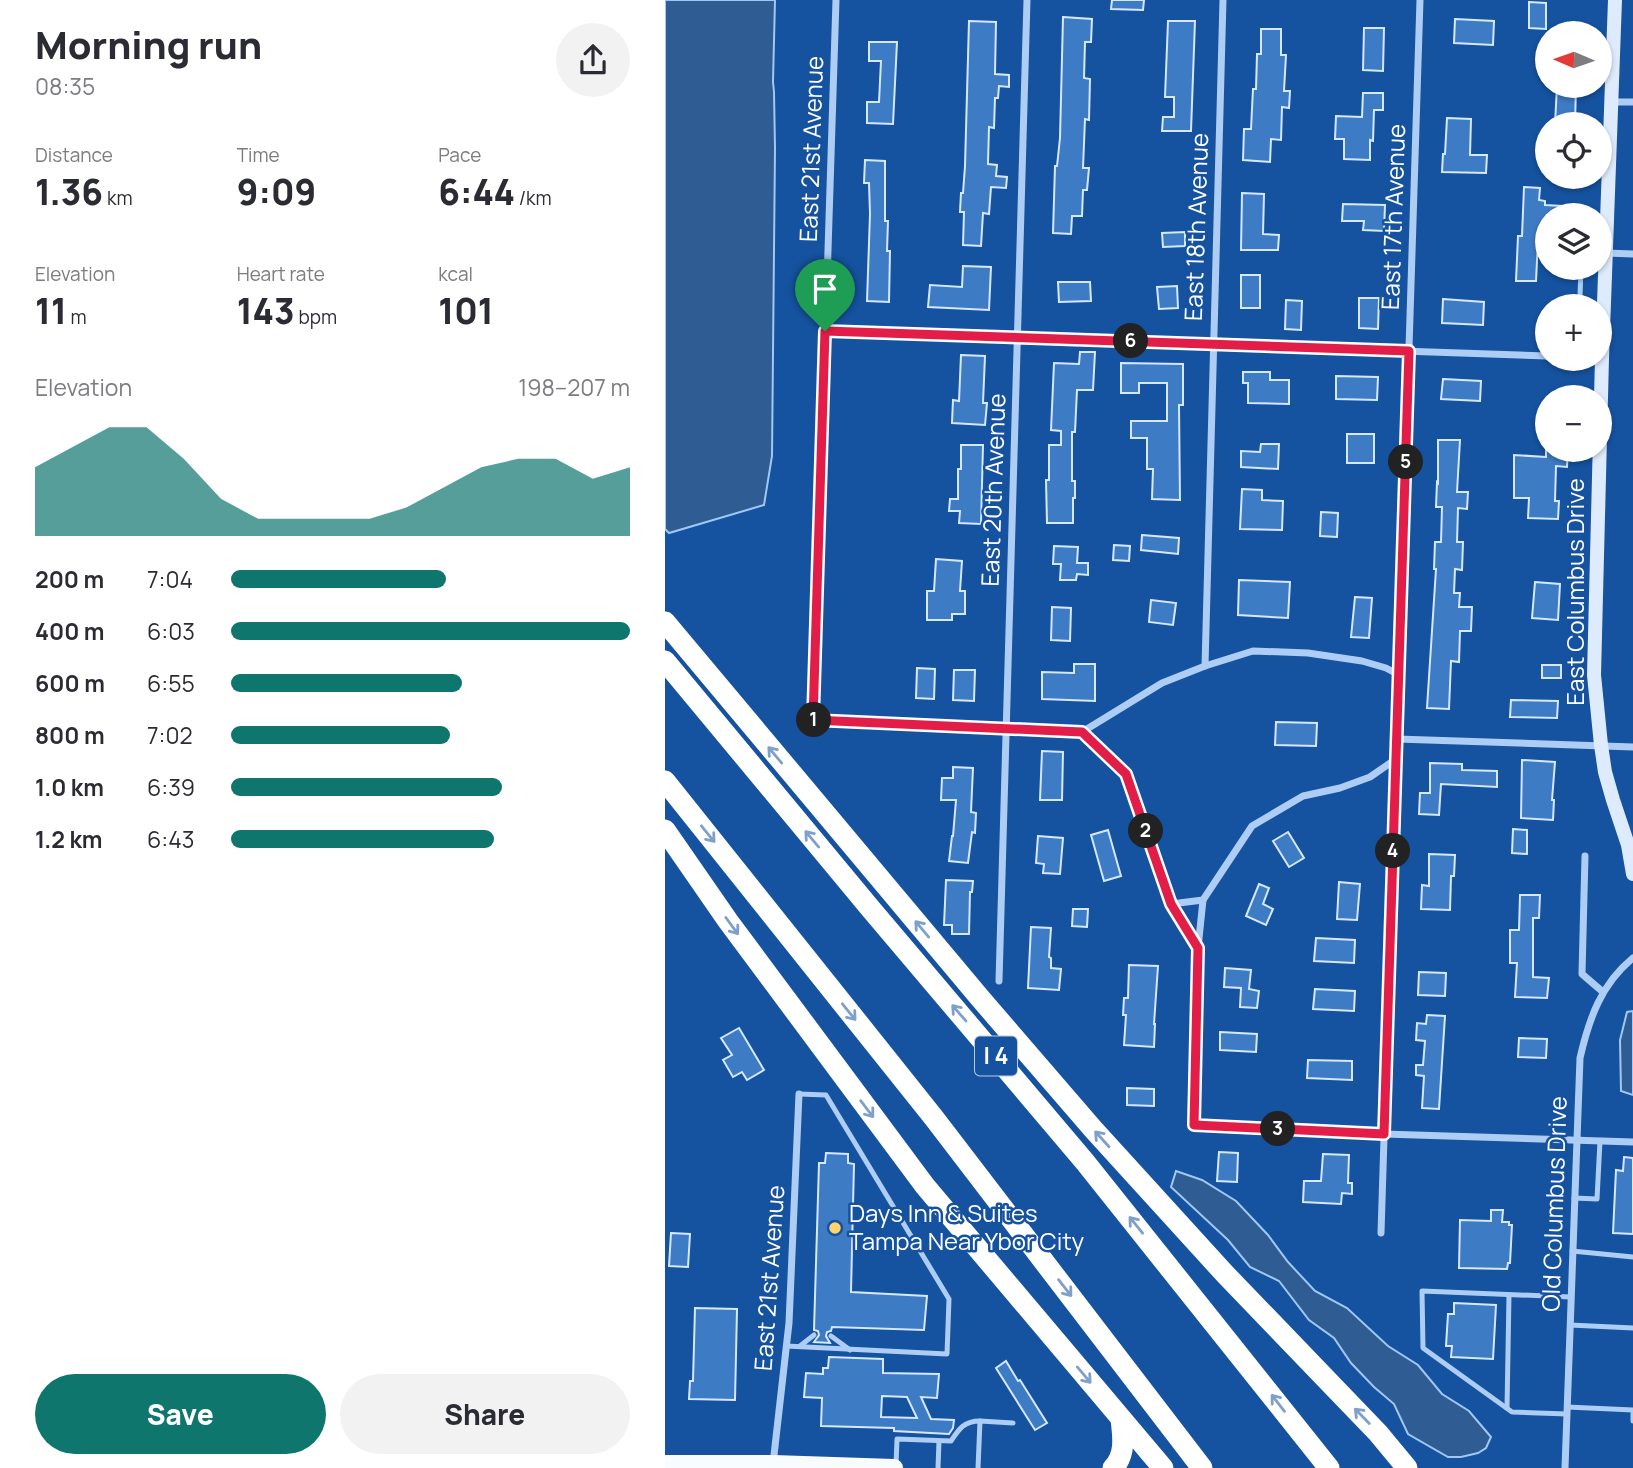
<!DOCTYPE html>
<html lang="en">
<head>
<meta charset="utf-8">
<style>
  :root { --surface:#fff; --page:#f2f2f3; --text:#2b2b33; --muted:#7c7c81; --accent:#0f766e }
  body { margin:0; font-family:Manrope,sans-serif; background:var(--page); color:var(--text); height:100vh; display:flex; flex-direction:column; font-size:26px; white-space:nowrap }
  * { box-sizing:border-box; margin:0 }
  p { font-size:23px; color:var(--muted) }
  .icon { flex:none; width:38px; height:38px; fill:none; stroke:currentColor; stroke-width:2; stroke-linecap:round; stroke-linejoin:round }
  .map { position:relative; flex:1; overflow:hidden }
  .panel { display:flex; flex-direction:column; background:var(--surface); width:665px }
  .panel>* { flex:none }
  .needle { width:46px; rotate:272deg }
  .tools { position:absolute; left:870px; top:21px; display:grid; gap:14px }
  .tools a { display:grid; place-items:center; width:77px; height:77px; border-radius:50%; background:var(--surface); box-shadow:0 2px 5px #0004; font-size:35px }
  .pin { position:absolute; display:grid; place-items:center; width:60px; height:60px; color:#fff; margin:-72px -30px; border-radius:50% 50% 50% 0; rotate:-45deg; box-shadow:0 0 7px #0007 }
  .pin .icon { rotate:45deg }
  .km { position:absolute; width:35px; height:35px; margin:-18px; border-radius:50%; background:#222; color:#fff; font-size:19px; line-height:35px; text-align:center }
  .round { display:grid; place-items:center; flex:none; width:74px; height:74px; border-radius:37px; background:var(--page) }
  .overview { display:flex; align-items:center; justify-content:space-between; height:119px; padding:0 35px }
  h1 { font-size:38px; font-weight:800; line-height:52px }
  .metrics { display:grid; grid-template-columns:repeat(3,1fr); gap:10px; height:119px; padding:7px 35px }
  .metrics div { display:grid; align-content:center }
  .metrics b { font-size:35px; font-weight:800 }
  .metrics small { font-size:19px; font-weight:400 }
  .metrics p { font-size:19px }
  .chart { height:196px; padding:14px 35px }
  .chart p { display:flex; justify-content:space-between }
  .chart svg { width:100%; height:126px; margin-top:7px; fill:var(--accent); opacity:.7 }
  .primary-button { display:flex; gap:14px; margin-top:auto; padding:14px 35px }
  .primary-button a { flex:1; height:80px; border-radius:42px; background:var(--accent); color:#fff; font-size:28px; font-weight:800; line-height:80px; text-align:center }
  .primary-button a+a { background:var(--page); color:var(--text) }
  ul { padding:0 35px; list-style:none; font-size:23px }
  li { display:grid; grid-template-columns:112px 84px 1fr; align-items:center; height:52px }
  li i { height:18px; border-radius:9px; background:var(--accent) }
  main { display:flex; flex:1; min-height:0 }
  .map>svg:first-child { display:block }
</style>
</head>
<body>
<main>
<section class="panel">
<div class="overview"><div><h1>Morning run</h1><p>08:35</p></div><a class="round"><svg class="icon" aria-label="share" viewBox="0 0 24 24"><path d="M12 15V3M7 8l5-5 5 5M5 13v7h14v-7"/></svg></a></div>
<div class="metrics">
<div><p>Distance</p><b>1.36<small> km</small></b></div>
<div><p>Time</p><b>9:09</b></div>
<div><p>Pace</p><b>6:44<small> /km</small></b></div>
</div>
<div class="metrics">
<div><p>Elevation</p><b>11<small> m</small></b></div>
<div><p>Heart rate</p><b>143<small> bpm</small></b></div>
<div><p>kcal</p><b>101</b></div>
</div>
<div class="chart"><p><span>Elevation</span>198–207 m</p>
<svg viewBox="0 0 160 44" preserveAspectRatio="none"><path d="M0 44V20L10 13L20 6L30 6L40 17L50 31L60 38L70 38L80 38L90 38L100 34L110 27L120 20L130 17L140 17L150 24L160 20V44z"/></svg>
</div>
<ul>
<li><b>200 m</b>7:04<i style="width:54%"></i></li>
<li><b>400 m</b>6:03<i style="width:100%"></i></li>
<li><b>600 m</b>6:55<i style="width:58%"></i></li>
<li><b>800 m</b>7:02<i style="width:55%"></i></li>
<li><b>1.0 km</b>6:39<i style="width:68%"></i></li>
<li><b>1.2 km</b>6:43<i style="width:66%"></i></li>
</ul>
<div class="primary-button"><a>Save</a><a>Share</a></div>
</section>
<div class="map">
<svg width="968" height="1468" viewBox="0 0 968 1468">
  <rect width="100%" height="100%" fill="#15529f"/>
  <g fill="#305c94" stroke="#9fc8f6" stroke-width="2">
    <polygon points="0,0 110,0 108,82 109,92 110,148 107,456 99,505 4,533 0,529"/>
    <polygon points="968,1011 968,1095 956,1091 955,1040 962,1012"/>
    <polygon points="511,1171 537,1180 571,1201 603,1235 623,1262 650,1291 682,1308 723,1346 753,1365 777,1394 804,1411 826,1437 821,1448 813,1453 796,1457 783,1457 743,1434 729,1404 709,1387 686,1363 669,1338 644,1320 614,1281 585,1267 563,1240 506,1187"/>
  </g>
  <g fill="#3d7bc5" stroke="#d5e8fd" stroke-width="2" fill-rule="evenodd">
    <polygon points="447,0 479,0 478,10 446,9"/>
    <polygon points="864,2 881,3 881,29 864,28"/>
    <polygon points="398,17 427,19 426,42 420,42 419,78 425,79 424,120 420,119 418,168 424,168 422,190 418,190 417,216 407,216 406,234 388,233 390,166 392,166 395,138"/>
    <polygon points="790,19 829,21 828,45 789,43"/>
    <polygon points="304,21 331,22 330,74 344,75 344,87 334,86 333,98 330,98 329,128 324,127 323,164 332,165 331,176 342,177 341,188 326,187 324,214 318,213 316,246 298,245 299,212 295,212 296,193 298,193 300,166"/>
    <polygon points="503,21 530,21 526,131 497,131 498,117 509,117 509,97 500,97"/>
    <polygon points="699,28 719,28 718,71 698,70"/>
    <polygon points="596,29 616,29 616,55 621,55 619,91 625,91 624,108 617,107 616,140 606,139 605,162 578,160 579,129 586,129 588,89 591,89 592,54 596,54"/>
    <polygon points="204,42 232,42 228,124 202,123 202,102 214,102 216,61 204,61"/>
    <polygon points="892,86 911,86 910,124 890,124"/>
    <polygon points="698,93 718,93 718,110 709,110 708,141 705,140 705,160 679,159 679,139 670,139 671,116 697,117"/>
    <polygon points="782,118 806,119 805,155 822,155 821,173 777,172 778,154 780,154"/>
    <polygon points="200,160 220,161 220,221 223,221 222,251 225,251 224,302 202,301 205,214 204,183 199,183"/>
    <polygon points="859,187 875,188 874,200 880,201 880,205 916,207 916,215 882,215 882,235 878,235 873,240 871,281 851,281 853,236 857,236"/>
    <polygon points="577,193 599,194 598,234 614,235 613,250 576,250"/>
    <polygon points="678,204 720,205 719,231 698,230 699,221 677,221"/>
    <polygon points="520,232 520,246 498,247 497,233"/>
    <polygon points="298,266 326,267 324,310 263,307 265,285 297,287"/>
    <rect x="576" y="275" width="19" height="33"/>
    <polygon points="393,282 425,282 426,301 394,302"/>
    <polygon points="512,286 513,308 494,309 492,287"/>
    <polygon points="694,298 714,298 713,329 694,328"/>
    <polygon points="778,299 819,302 818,325 777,323"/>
    <polygon points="621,300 637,301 636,330 620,329"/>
    <polygon points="415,352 430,352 428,390 412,390 410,432 407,432 407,481 410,481 410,498 408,498 408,523 382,523 381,480 384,480 384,445 396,445 396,431 386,430 389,363 414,364"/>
    <polygon points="296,355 320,356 318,403 322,403 320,425 287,423 288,400 294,401"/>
    <polygon points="456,363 518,364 518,405 514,405 515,500 487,499 488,469 482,469 482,438 466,438 466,421 502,421 502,383 474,383 474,393 456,393"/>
    <polygon points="578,372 605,372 605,380 624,380 624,404 583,403 583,383 578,383"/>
    <polygon points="671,376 713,377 712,400 671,399"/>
    <polygon points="778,379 816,381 815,401 776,399"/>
    <rect x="682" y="434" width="27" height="29"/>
    <polygon points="773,440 795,440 792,492 803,492 802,509 793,508 792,542 798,542 797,570 790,569 789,593 795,593 794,607 807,607 806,631 795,631 794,662 786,661 784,709 762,708 771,569 769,569 770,542 776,542 777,507 771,507 772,482 773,483"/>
    <polygon points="596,444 614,444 613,469 576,467 576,451 595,452"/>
    <polygon points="296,445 318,445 316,524 294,523 295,511 284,511 285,499 293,499 293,469 296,469"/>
    <polygon points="881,450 903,450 902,467 891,466 890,501 894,501 893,519 863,518 864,498 849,498 849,455 881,457"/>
    <polygon points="577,489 597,490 597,500 618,501 617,530 575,529"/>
    <polygon points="656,512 673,513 672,537 655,536"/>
    <polygon points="477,535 514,538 513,554 476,550"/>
    <polygon points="449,545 465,546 464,561 448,560"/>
    <polygon points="389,546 413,547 412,563 423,563 423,575 412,574 411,580 395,580 396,564 388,564"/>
    <polygon points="271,559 297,561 295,591 300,591 300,614 287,614 287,620 262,620 262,591 269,591"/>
    <polygon points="574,580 625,582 623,618 573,615"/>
    <polygon points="870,582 895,584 893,620 867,618"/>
    <polygon points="690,597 707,598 704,638 686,637"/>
    <polygon points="486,600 511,603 508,625 484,622"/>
    <polygon points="387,607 406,608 405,641 386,640"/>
    <polygon points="409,664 430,664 430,701 377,699 377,672 409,673"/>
    <rect x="877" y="665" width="19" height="13"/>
    <polygon points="252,668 270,669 269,699 251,698"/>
    <polygon points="289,670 310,670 309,701 288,700"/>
    <polygon points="846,700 893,701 892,718 845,717"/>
    <polygon points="611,722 652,723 651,746 610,745"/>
    <polygon points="377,751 398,752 397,800 375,800"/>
    <polygon points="857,760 890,762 887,800 889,800 888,820 856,818"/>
    <polygon points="765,763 797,764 797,770 832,771 832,787 776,784 774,815 754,814 755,793 765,793"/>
    <polygon points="288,767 308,768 306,812 311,813 310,833 307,832 303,863 284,861 287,836 288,836 291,800 276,800 277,778 288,778"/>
    <polygon points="848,829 862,830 862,854 847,853"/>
    <polygon points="443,830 456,876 439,881 426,835"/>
    <polygon points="623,832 639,858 624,867 608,841"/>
    <polygon points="373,836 398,838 395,874 378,873 379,864 371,863"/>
    <polygon points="764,854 790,855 789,876 786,876 785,910 756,909 757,885 764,886"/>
    <polygon points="281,880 308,881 307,892 305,892 304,934 287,934 287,925 279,925"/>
    <polygon points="674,882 695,884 692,920 672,919"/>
    <polygon points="594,884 604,888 598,904 608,909 601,925 581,916"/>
    <polygon points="855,895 875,895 874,918 868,918 868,977 884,978 882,998 850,997 852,963 845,963 845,930 854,930"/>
    <polygon points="408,909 423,909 422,927 407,926"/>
    <polygon points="366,927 386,928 384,957 386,958 386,968 396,969 394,990 363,988"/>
    <polygon points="651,938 690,940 689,963 649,961"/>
    <polygon points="464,965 493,966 489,1024 490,1024 489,1047 459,1045 461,1015 458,1015 459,998 463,998"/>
    <polygon points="560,968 586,970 584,989 594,991 592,1008 575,1007 576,988 559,987"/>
    <polygon points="754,972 781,973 780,996 753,995"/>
    <polygon points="650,989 690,991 689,1011 648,1009"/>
    <polygon points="762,1015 780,1016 774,1109 757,1108 759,1076 751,1075 751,1065 758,1065 760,1041 751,1040 752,1023 761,1024"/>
    <polygon points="74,1028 99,1070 82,1080 77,1072 68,1077 58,1060 67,1055 56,1038"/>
    <polygon points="555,1032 592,1034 591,1052 555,1050"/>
    <polygon points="854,1038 882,1039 881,1058 853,1057"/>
    <polygon points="643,1060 687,1061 687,1080 642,1078"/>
    <polygon points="462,1088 489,1089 489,1106 462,1105"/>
    <polygon points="554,1152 573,1153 572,1182 552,1181"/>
    <polygon points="161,1153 183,1154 183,1163 189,1164 186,1292 262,1296 259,1330 167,1327 166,1331 162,1332 161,1336 165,1343 149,1342 154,1335 153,1331 149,1330 154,1163 160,1163"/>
    <polygon points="658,1154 684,1155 683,1183 687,1183 687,1194 677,1193 676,1204 638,1202 639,1181 656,1181"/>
    <polygon points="959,1157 968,1158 968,1234 948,1233 951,1170 958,1171"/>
    <polygon points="826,1210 838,1210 837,1222 844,1222 844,1225 847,1225 845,1263 843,1263 842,1269 794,1268 795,1220 826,1221"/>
    <polygon points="6,1233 25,1234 23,1267 4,1266"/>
    <polygon points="789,1303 831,1305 828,1359 786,1357 787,1346 781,1346 783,1314 789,1314"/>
    <polygon points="30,1308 72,1309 70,1400 24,1399 25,1381 28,1381"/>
    <path d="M164 1357 218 1359V1373L274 1374 272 1398 256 1397 266 1419 289 1420 288 1428 284 1434 229 1431V1428L156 1426 157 1398 139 1397 141 1373 158 1374V1368H163ZM217 1396 242 1397 252 1418 216 1417Z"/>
    <polygon points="341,1361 353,1381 355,1380 382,1423 370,1430 331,1368"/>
  </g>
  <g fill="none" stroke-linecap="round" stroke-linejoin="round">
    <g stroke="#adcdf4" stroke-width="5">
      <polyline points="916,268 915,296 926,306"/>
      <polyline points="909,1198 932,1199 935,1141"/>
      <polyline points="907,1251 968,1257"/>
      <polyline points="905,1325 968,1328"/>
      <polyline points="166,1336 185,1350"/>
      <polyline points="121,1346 282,1354 284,1299 161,1095 134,1094"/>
      <polyline points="135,1346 149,1335"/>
      <polyline points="902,1407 968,1410 968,1421"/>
      <polyline points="842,1408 844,1295"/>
      <polyline points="902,1414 847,1412 758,1348 757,1291 906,1297"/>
      <path d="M231 1465 232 1439 286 1441C294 1429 299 1421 315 1421"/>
      <polyline points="273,1468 274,1441"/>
      <polyline points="313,1468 315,1421 348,1423"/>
    </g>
    <g stroke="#adcdf4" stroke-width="7">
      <polyline points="171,0 148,720 417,732 497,683 540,666 588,651 643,653 697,661 721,668 734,675"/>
      <polyline points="946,102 968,102"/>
      <polyline points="941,253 968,254"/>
      <polyline points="160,331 882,356"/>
      <polyline points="540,666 558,0"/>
      <polyline points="417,732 461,774 506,904 532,947"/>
      <polyline points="732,739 968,747"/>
      <polyline points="731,759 705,777 675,788 638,796 587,826 538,900 533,948 529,1125 719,1134 968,1142"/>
      <polyline points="920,856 917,974 938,992"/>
      <polyline points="506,904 538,900"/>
      <polyline points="334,981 362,0"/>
      <polyline points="716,1233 755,0"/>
      <polyline points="108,1464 124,1323 134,1094"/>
      <path d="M900 1468 915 1058C924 1019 936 984 968 958"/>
    </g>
    <polyline stroke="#ddebfd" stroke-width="14" points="950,0 937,358 929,675 936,745 940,772 948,800 963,845 968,874"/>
    <polyline stroke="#f9fcff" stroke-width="18" points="0,1464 108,1464 229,1468"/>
    <g stroke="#fff" stroke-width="21">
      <polyline points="0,622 315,998 428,1129 560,1274 713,1433 742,1468"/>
      <polyline points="0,661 205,908 420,1162 664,1468"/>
      <polyline points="0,781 269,1118 537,1468"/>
      <polyline points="0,830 63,921 260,1186 498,1468"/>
      <path d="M448 1468C461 1455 458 1436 456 1419"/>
    </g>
  </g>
  <defs><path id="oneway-shaft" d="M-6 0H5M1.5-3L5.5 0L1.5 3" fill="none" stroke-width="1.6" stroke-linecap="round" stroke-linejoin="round" transform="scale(1.75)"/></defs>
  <g stroke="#7ea0ca">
    <use href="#oneway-shaft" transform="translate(110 755) rotate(-130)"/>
    <use href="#oneway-shaft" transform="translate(43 834) rotate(51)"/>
    <use href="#oneway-shaft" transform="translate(147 839) rotate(-130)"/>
    <use href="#oneway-shaft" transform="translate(67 926) rotate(54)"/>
    <use href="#oneway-shaft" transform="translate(257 929) rotate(-130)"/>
    <use href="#oneway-shaft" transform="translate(184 1012) rotate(51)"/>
    <use href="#oneway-shaft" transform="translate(294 1013) rotate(-131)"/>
    <use href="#oneway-shaft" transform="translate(202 1109) rotate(53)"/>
    <use href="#oneway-shaft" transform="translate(437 1139) rotate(-132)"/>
    <use href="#oneway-shaft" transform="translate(471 1225) rotate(-129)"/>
    <use href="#oneway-shaft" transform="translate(400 1288) rotate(52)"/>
    <use href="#oneway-shaft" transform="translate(419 1375) rotate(50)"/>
    <use href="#oneway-shaft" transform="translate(613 1403) rotate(-128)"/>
    <use href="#oneway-shaft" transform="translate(697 1416) rotate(-134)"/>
  </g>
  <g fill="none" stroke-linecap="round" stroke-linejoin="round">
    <defs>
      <polygon id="route" points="160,331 744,351 719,1134 529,1125 533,948 506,904 461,774 417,732 148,720"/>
    </defs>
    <use href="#route" stroke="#fff" stroke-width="14"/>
    <use href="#route" stroke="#e11d48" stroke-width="9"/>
  </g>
  <circle fill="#ffd46f" stroke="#15529f" stroke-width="2.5" cx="170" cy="1228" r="7"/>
  <g text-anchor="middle" stroke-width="5" stroke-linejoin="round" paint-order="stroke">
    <rect fill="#15529f" stroke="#b9cbe2" stroke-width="2" x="310" y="1036.5" width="42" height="39" rx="5"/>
    <g font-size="23" font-weight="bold" fill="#fff">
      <text x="331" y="1064">I 4</text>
    </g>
    <g font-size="24" fill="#fff" stroke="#15529f">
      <text transform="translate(147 149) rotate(-88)" y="8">East 21st Avenue</text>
      <text transform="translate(729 217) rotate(-88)" y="8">East 17th Avenue</text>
      <text transform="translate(532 227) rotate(-88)" y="8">East 18th Avenue</text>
      <text transform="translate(329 490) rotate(-88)" y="8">East 20th Avenue</text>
      <text transform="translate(911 592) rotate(-90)" y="8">East Columbus Drive</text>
      <text transform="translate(890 1204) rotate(-88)" y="8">Old Columbus Drive</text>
      <text transform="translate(105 1278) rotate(-86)" y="8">East 21st Avenue</text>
    </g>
    <g font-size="24" fill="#fff" stroke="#15529f" text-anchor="start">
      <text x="184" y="1222">Days Inn &amp; Suites<tspan x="184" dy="28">Tampa Near Ybor City</tspan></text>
    </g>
  </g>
</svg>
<div class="tools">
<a><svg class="needle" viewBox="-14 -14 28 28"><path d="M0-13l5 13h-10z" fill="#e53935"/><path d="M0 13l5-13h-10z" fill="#7c7c81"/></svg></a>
<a><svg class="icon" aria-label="locate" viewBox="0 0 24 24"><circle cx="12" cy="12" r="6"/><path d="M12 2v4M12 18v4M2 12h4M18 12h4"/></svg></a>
<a><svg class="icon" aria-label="layers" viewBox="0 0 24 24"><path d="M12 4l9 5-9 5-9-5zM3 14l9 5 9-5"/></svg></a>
<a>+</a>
<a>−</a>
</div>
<div class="pin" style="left:160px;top:331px;background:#1e9e55"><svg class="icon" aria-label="arrive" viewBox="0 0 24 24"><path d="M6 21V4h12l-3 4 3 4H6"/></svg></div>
<b class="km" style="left:149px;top:720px">1</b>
<b class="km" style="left:481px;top:831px">2</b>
<b class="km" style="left:613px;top:1129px">3</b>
<b class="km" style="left:728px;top:851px">4</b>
<b class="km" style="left:741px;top:462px">5</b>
<b class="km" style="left:466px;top:341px">6</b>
</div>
</main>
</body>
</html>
